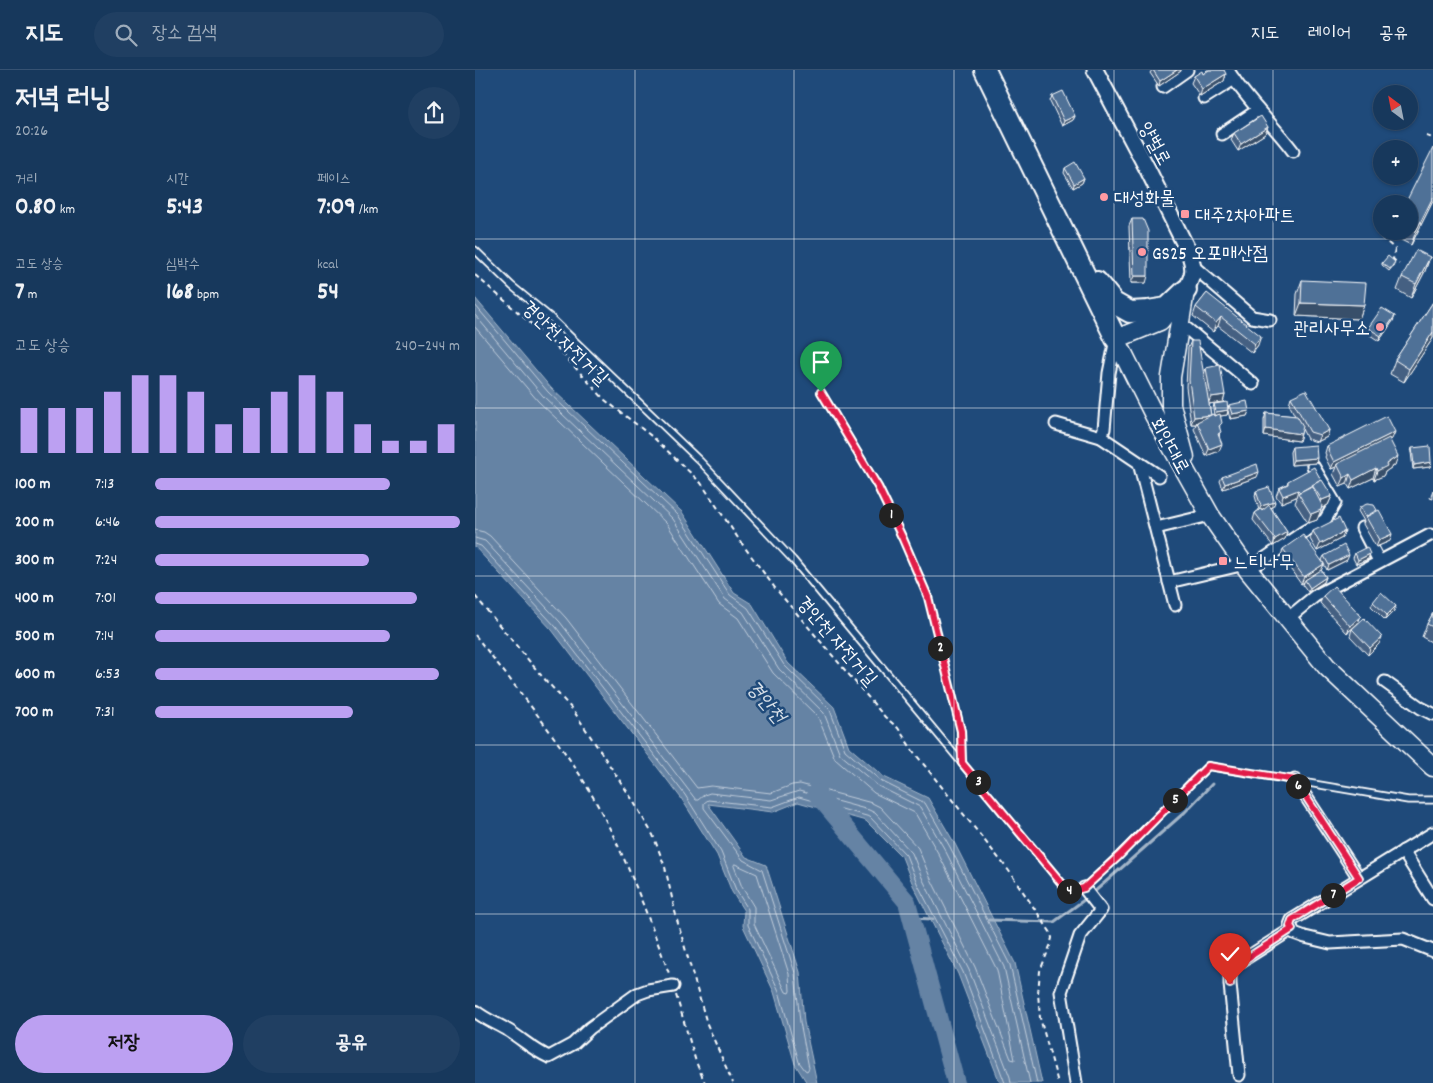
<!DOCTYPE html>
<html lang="ko">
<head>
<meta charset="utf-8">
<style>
  :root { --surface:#17385c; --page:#203f62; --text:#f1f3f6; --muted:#9eacbb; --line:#365272; --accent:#bca0f2 }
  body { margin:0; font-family:Dekko,"Poor Story",sans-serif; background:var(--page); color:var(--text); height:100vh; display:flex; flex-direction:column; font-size:19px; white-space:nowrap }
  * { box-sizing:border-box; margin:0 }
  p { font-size:16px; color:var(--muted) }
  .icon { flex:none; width:28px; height:28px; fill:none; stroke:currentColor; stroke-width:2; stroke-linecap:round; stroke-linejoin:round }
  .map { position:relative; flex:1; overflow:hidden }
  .drawer { display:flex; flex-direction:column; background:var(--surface); width:475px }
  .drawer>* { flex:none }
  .needle { width:32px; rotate:328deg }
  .controls { position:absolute; left:898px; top:15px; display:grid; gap:10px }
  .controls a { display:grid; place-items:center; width:45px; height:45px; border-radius:50%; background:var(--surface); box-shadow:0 1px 4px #0004,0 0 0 1px var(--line); font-size:25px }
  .pin { position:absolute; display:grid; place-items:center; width:42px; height:42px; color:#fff; margin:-51px -21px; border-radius:50% 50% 50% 0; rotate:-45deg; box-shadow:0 0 5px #0007 }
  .pin .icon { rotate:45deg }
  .km { position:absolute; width:25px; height:25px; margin:-12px; border-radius:50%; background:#222; color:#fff; font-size:14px; line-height:25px; text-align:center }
  .round { display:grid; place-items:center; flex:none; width:52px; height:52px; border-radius:26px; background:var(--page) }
  .summary { display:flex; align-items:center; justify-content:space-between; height:85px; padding:0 15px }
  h1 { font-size:28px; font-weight:700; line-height:38px }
  .stats { display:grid; grid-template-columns:repeat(3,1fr); gap:8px; height:85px; padding:5px 15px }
  .stats div { display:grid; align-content:center }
  .stats b { font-size:25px; font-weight:700 }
  .stats small { font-size:14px; font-weight:400 }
  .stats p { font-size:14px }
  .chart { height:140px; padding:10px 15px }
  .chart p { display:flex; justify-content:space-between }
  .chart svg { width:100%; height:90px; margin-top:5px; stroke:var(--accent); stroke-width:6 }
  .primary-button { display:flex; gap:10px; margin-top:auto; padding:10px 15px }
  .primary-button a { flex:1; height:58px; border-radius:30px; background:var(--accent); color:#111; font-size:20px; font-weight:700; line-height:58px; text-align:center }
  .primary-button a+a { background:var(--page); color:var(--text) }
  ul { padding:0 15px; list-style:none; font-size:16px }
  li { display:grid; grid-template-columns:80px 60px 1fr; align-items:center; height:38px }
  li i { height:12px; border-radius:6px; background:var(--accent) }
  header { display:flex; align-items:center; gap:30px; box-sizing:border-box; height:70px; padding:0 25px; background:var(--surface); border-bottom:1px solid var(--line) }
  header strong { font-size:24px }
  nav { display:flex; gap:28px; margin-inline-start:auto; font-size:18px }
  .search { width:350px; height:45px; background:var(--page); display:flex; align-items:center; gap:12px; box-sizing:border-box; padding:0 18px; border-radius:28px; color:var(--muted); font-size:19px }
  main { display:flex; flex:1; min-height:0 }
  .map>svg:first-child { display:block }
</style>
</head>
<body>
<header>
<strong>지도</strong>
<div class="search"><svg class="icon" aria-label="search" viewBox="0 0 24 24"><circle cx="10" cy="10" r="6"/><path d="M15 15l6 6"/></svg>장소 검색</div>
<nav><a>지도</a><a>레이어</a><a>공유</a></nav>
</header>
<main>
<section class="drawer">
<div class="summary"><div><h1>저녁 러닝</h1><p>20:26</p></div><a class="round"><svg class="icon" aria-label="share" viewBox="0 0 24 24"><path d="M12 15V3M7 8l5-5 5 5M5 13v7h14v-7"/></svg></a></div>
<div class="stats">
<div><p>거리</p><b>0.80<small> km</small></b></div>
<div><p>시간</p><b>5:43</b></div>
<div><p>페이스</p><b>7:09<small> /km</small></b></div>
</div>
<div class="stats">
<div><p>고도 상승</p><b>7<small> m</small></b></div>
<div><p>심박수</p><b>168<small> bpm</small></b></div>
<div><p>kcal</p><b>54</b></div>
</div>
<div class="chart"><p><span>고도 상승</span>240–244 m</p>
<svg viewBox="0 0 160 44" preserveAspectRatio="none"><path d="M5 44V22M15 44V22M25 44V22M35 44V14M45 44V6M55 44V6M65 44V14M75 44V30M85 44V22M95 44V14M105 44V6M115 44V14M125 44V30M135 44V38M145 44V38M155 44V30"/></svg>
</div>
<ul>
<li><b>100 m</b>7:13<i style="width:77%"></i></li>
<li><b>200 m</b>6:46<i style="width:100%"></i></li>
<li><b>300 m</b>7:24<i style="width:70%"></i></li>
<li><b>400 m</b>7:01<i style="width:86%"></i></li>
<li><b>500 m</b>7:14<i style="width:77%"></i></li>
<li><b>600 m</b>6:53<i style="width:93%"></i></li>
<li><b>700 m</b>7:31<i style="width:65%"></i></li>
</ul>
<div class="primary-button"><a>저장</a><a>공유</a></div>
</section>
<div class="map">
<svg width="958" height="1013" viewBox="0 0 958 1013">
  <rect width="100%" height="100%" fill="#1f4a7a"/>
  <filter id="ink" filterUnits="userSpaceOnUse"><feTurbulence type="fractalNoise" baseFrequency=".02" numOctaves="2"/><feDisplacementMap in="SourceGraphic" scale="10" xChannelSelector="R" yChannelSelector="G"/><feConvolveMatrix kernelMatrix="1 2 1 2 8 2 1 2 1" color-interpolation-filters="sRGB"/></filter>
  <g filter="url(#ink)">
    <polygon fill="#6583a4" stroke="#a3b5c8" points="0,228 76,318 207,442 259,523 277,534 313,593 359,637 374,677 409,707 453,728 480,774 540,893 567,1013 525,1013 483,904 438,815 427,787 391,751 323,732 298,742 233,734 271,787 291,795 325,902 329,952 342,1013 332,1013 320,994 299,922 268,856 269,841 257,822 242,785 206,728 77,560 0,477"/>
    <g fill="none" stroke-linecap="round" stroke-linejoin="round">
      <g stroke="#c1cddb" stroke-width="1">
        <polyline points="0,235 73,322 203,445 255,525 273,538 309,595 355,640 370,680 406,711 450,733 475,777 535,895 562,1013"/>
        <polyline points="0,245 68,326 198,449 250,529 268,542 304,599 349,643 365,684 403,716 445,737 470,780 529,897 555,1013"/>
        <polyline points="0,257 63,331 192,454 244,534 263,548 298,603 343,647 360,689 399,723 440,743 463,783 522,900 540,990 536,989 500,897 455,807 443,778 405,737 397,733 325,714 317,715 296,723 236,716 222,718 91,548 15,466 9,462 0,460"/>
        <polyline points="0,468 10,471 85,552 221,730 223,730 229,725 235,723 296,730 324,721 394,740 400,743 437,783 448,810 494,900 535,1007 536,1013"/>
        <polyline points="0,474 6,476 81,557 210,725 246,782 261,820 273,839 273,855 304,921 324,992 330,1000 332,1001 334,998 325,952 320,903 287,800 268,790 229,738 229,733 233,730 297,737 324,727 395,747 431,785 442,813 488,902 530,1013"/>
        <polygon points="260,794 282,804 314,904 315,921 314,923 311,922 279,854 279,837 267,817 259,796"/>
      </g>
      <g stroke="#a3b5c8" stroke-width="3">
        <polyline points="618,823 710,742 737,714"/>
        <polyline points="437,848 458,849"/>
        <polyline points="514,850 579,852 613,827"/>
      </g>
      <polyline stroke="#6583a4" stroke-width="18" points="341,723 432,832 481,1013"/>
      <defs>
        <g id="lane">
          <polyline points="0,180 37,216 75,247 225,391 318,490 594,822 609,818 644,785 733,696 933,730 958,730"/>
          <polyline points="346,322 403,417 428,469 453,527 486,661 487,693"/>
        </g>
        <g id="street">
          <path d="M753 0C771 30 797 53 818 81"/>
          <polyline points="688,17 712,0"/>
          <polyline points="729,28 759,9"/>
          <polyline points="747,64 783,40"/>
          <polyline points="719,197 777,247 795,250"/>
          <polyline points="705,253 778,314"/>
          <polyline points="581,354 626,367 629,359 634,303 641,269"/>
          <polyline points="626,367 684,406"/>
          <polyline points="664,393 700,535"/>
          <polyline points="681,458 735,445"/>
          <polyline points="887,458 904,491"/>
          <polyline points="773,500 830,461 850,450 860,433 838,396"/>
          <polyline points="694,512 770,494"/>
          <polyline points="812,549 840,526 955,465"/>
          <polyline points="910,612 946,638 958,644"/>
          <polyline points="820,710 884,808"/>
          <polyline points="958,763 817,850 815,855 819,863 830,867 855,873 928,869 958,881"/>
          <polyline points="928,781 958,829"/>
          <path d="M0 941C11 950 23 954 34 961 48 970 60 981 74 987L98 974 115 958 162 924 173 920 198 916"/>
          <polyline points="764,1005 755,914 755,903 760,895 817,859"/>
          <polyline points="601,1013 586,922 605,866 626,840 609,818"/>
        </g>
        <path id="secondary" d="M620 0 673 100 715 185C720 200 718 205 711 220"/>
        <g id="primary">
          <polyline points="702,230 685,251 641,269 679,345 735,445 773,500 852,597 958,697"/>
          <polyline points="710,387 696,335 696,307 710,221"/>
        </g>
        <g id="highway">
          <polyline points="510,0 641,269"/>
          <polyline points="622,212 639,233 655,242 673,241 692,238 711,220"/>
        </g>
      </defs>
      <use href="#lane" stroke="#fff" stroke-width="9"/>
      <use href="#street" stroke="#fff" stroke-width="15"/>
      <use href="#secondary" stroke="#fff" stroke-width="19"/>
      <use href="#primary" stroke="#fff" stroke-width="21"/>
      <use href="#highway" stroke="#fff" stroke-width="24"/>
      <g stroke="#fff" stroke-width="2" stroke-dasharray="5 4" stroke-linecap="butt">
        <polyline points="951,66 958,68"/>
        <polyline points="906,167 920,179 918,189 924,194"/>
        <polyline points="0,205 75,270 130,330 180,369 226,413 265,471 300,518 410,647 423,658 438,681 534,801 576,863 577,868 575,876 565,901 563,923 565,948 583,1013"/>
        <polyline points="0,526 65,604 98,640 157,729 178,765 190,797 202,850 232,954 258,1013"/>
        <path d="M0 565C36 611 73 656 105 705 144 767 170 838 195 906"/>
        <polyline points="201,925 221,992 230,1013"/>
      </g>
      <use href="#lane" stroke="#1f4a7a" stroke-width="5.5"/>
      <use href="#street" stroke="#1f4a7a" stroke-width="11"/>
      <use href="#secondary" stroke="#1f4a7a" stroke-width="15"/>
      <use href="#primary" stroke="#1f4a7a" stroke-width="18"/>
      <use href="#highway" stroke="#1f4a7a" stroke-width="20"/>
    </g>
    <g fill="#456182" stroke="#fff">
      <polygon points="677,0 706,0 706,1 684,16 675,3"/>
      <polygon points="732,0 749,0 749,11 725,26 716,13 719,6 728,4"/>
      <polygon points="577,26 600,46 598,50 587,56 575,31"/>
      <polygon points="793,57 790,64 763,81 756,70 759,63"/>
      <polygon points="590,98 609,108 607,113 598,118 589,103"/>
      <polygon points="958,131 936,175 916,165 917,161 934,161 934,134"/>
      <polygon points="657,149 671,213 656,213 654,156"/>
      <polygon points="955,187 950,201 936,228 922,220 927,207"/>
      <polygon points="907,193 920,194 914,201 907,195"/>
      <polygon points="827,210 889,235 884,249 821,246 822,224"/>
      <polygon points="732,223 783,275 777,283 743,256 738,262 718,246 721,237"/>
      <polygon points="958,232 958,268 929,312 915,304 920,290"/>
      <polygon points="920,246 918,251 904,271 892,263 893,258"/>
      <polygon points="716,271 729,304 731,298 750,325 748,332 734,334 736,345 739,345 738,339 739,334 753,339 754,335 774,341 772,346 755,349 753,341 752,345 745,346 744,381 731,386 719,359 721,354 716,354 711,317 713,278"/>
      <polygon points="816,327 854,360 852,367 842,372 832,369 827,359 824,371 789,366 789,350 791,343 820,346 814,334"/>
      <polygon points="917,369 915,370 920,395 910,402 908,406 899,410 898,408 875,419 872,414 865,417 858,404 861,397 856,399 850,387 851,385 850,383 852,376"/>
      <polygon points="817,377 841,393 816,395 815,382"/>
      <polygon points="937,378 956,392 955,397 938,399 936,382"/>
      <polygon points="747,407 782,407 748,419 745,411"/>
      <polygon points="846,410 857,426 853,435 846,438 842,450 833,453 820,433 822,428 821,427 806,433 801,426 804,418 812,414 813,411"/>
      <polygon points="958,420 958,429 955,428"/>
      <polygon points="781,421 798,437 796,438 812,462 810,469 798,476 778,450 780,443 784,440 780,426"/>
      <polygon points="885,437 915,471 901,477 888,454 889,451 883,441"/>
      <polygon points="838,461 867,468 842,481 835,469"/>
      <polygon points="808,479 849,494 846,500 851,507 849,512 833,522 828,515 829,512 826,514 806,486"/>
      <polygon points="880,483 893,489 881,494 878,488"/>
      <polygon points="849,486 872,490 852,500 847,490"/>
      <polygon points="848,526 883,553 872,563 845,533"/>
      <polygon points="898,532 919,541 910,550 896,536"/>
      <polygon points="958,543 958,573 947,567 952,554"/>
      <polygon points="877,559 904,574 893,585 875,566"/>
    </g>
    <g fill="#384f6a" stroke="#fff">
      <polygon points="702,0 706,0 706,1 684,16 685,11"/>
      <polygon points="751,4 749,11 725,26 727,19"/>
      <polygon points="600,46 598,50 587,56 589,51"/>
      <polygon points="793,57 790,64 763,81 766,74"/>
      <polygon points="609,108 607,113 598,118 599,114"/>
      <polygon points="958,127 958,131 936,175 941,161"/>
      <polygon points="955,187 950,201 936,228 941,214"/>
      <polygon points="659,206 673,206 671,213 656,213"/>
      <polygon points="826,233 889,235 884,249 821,246"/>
      <polygon points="920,246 918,251 904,271 906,266"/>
      <polygon points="746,247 743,256 738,262 741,253"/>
      <polygon points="958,262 958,268 929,312 934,299"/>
      <polygon points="786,266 783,275 777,283 780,274"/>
      <polygon points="750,325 748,332 733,334 736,327"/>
      <polygon points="753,340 752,345 739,347 741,342"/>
      <polygon points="774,341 772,346 755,349 757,344"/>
      <polygon points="736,345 722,354 722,352 721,354 716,354 719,347"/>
      <polygon points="791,359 826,364 824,371 789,366"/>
      <polygon points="854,360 852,367 842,372 845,365"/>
      <polygon points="920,362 917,369 863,396 862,394 861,397 856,399 859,392"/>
      <polygon points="747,374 744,381 731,386 734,379"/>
      <polygon points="923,386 920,395 910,402 908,406 899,410 902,401 911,394"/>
      <polygon points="842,388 841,393 816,395 818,390"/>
      <polygon points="956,392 955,397 938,399 939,395"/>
      <polygon points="901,398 898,408 875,419 878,410"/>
      <polygon points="784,402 782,407 748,419 750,414"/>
      <polygon points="875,404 872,414 865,417 869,408"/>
      <polygon points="823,420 821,427 806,433 808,426"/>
      <polygon points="857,426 853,435 843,440 847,430"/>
      <polygon points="800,432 798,437 784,441 786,436"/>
      <polygon points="846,440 842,450 833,453 836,444"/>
      <polygon points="870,461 867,468 842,481 845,474"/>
      <polygon points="812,462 810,469 798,476 800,469"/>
      <polygon points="917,464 915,471 901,477 904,470"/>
      <polygon points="895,484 893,489 881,494 883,490"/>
      <polygon points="874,485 872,490 852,500 854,495"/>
      <polygon points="849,494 846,501 830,510 829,512 826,514 829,507"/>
      <polygon points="851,507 849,512 833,522 835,518"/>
      <polygon points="921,536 919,541 910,550 912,545"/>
      <polygon points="886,546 883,553 872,563 875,556"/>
      <polygon points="907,567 904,574 893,585 895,578"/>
    </g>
    <g fill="#507197" stroke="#fff">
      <polygon points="678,0 702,0 685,11"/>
      <polygon points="734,0 749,0 751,4 727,19 719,6 727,1 728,4"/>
      <polygon points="588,21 600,46 589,51 577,26"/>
      <polygon points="786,46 793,57 766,74 759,63"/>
      <polygon points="958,78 958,127 941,161 934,158 934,134 930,134"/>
      <polygon points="600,92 609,108 599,114 590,98"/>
      <polygon points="657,149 668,149 673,161 673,206 659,206"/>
      <polygon points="941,180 955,187 941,214 927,207"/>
      <polygon points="913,186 920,192 915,199 907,193"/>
      <polygon points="827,210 891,213 889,235 826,233"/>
      <polygon points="732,223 786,266 780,274 746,247 741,253 721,237"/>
      <polygon points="958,232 958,262 934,299 920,290"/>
      <polygon points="907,238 920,246 906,266 893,258"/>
      <polygon points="716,271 723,271 736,345 719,347 714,310"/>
      <polygon points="745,295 750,325 736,327 731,298"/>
      <polygon points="831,320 854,360 845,365 835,362 816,327"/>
      <polygon points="772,331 774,341 757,344 754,335"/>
      <polygon points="752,332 753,340 741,342 739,334"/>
      <polygon points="791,343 822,346 828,356 826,364 791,359"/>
      <polygon points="738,344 739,346 745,344 747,353 744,356 746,362 743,364 747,374 734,379 722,352"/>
      <polygon points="912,346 920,362 859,392 853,380 854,379 852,376"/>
      <polygon points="914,368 923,386 911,394 912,396 902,401 901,398 878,410 875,404 869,408 862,394"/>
      <polygon points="841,375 842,388 818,390 817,377"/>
      <polygon points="955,376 956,392 939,395 937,378"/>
      <polygon points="782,394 784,402 750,414 747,407"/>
      <polygon points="839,397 846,410 825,422 823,420 808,426 804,418 813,414 813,411"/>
      <polygon points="847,410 857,426 847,430 837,415"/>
      <polygon points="837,416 847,435 846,440 836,444 823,423"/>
      <polygon points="794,417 800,432 786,436 781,421"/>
      <polygon points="892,434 899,435 902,440 890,447 885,437"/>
      <polygon points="794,435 812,462 800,469 780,443 786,439 787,441"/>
      <polygon points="904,440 917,464 904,470 891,447"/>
      <polygon points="864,448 870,461 845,474 838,461"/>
      <polygon points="828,465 849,494 829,507 808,479"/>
      <polygon points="869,475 874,485 854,495 849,486"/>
      <polygon points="892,477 895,484 883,490 880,483"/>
      <polygon points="846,500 851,507 835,518 830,510"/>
      <polygon points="859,516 886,546 875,556 848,526"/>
      <polygon points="906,522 921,536 912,545 898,532"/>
      <polygon points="958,543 958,557 952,554"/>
      <polygon points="889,548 907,567 895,578 877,559"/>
    </g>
  </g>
  <g fill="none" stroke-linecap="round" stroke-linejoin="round" filter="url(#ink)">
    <defs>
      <polyline id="route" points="346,322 403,417 428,469 453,527 486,661 487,693 594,822 609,818 644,786 733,696 820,710 884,808 817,850 815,856 817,859 760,896 755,903 755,914"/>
    </defs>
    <use href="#route" stroke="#fff" stroke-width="10"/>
    <use href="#route" stroke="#e11d48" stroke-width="6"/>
  </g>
  <path fill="none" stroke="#fff" stroke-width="1" stroke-opacity="0.55" d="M160 0V1013M319 0V1013M479 0V1013M639 0V1013M798 0V1013M0 169H958M0 338H958M0 506H958M0 675H958M0 844H958"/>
  <g fill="#ff9aa2" stroke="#1f4a7a" stroke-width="2">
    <circle cx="629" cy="127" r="5"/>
    <rect x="705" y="139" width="10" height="10" rx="2.5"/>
    <circle cx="667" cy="182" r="5"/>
    <circle cx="905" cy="257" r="5"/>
    <rect x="743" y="486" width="10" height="10" rx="2.5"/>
  </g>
  <g text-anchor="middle" stroke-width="5" stroke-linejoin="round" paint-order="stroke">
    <g font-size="19" fill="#fff" stroke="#1f4a7a">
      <text transform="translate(681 73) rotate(62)" y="7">양벌로</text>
      <text transform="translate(91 272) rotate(44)" y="7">경안천 자전거길</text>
      <text transform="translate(696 375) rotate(61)" y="7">회안대로</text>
      <text transform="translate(363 570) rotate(49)" y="7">경안천 자전거길</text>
    </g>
    <g font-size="19" fill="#fff" stroke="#1f4a7a" text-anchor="start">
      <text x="639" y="134">대성화물</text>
      <text x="720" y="151">대주2차아파트</text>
      <text x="677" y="189">GS25 오포매산점</text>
      <text x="895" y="264" text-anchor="end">관리사무소</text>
      <text x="758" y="498">느티나무</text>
    </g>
    <g font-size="20" font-style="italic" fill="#d8e0e8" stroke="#1f4a7a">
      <text transform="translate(292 631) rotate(50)" y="7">경안천</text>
    </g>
  </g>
</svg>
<div class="controls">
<a><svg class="needle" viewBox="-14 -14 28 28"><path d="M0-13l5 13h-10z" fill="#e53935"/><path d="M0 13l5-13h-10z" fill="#9eacbb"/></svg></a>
<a>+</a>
<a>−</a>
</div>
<div class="pin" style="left:346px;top:322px;background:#1e9e55"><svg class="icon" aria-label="arrive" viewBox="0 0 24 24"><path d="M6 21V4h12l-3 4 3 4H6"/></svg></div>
<div class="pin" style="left:755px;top:914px;background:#d93025"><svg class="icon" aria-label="check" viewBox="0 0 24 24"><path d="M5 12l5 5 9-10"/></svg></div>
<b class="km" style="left:416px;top:445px">1</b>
<b class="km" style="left:465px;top:578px">2</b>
<b class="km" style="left:503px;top:712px">3</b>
<b class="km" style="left:594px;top:821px">4</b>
<b class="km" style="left:700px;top:730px">5</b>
<b class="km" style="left:823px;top:716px">6</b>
<b class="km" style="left:858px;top:825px">7</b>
</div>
</main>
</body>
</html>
